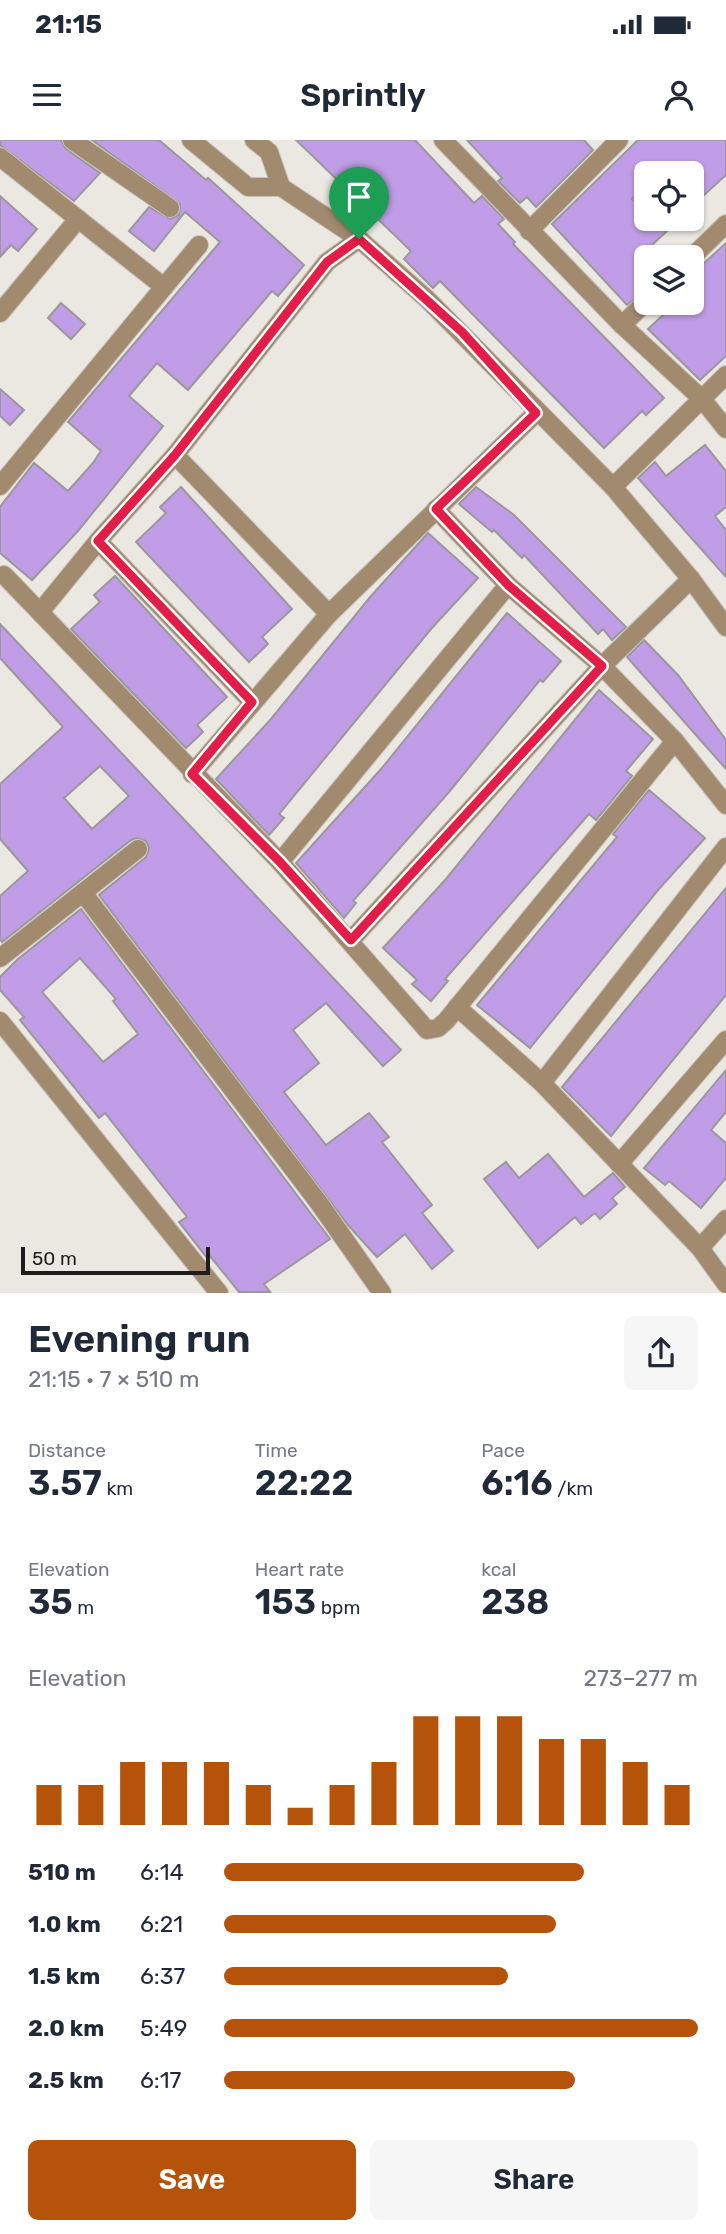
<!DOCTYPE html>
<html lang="en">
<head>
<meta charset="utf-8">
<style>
  :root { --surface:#fff; --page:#f6f6f7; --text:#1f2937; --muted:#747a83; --accent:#b45309 }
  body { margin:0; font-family:Rubik,sans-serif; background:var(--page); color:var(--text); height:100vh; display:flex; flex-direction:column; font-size:26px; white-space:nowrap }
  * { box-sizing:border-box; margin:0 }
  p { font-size:23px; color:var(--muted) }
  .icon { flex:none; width:38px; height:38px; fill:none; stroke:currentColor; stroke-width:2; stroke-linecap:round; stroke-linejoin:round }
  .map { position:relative; height:1153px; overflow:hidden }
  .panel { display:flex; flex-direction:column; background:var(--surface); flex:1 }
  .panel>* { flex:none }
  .tools { position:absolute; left:634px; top:21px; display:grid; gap:14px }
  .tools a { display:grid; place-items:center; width:70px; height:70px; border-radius:10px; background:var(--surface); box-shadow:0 2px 5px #0004; font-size:35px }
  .scale { position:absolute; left:21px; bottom:18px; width:189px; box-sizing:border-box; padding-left:7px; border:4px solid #1f1d1c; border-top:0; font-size:19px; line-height:24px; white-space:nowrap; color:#1f1d1c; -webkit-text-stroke:5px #ebe7e1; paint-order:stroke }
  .pin { position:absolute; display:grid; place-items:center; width:60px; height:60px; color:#fff; margin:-72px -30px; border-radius:50% 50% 50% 0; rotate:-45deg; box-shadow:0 0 7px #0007 }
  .pin .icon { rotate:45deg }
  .round { display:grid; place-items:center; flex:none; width:74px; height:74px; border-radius:10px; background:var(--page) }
  .headline { display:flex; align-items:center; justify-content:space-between; height:119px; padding:0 28px }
  h1 { font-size:38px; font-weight:600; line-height:52px }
  .metrics { display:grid; grid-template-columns:repeat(3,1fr); gap:10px; height:119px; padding:7px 28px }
  .metrics div { display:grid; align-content:center }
  .metrics b { font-size:35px; font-weight:600 }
  .metrics small { font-size:19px; font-weight:400 }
  .metrics p { font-size:19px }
  .chart { height:196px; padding:14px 28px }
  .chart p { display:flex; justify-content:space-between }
  .chart svg { width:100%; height:126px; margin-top:7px; stroke:var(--accent); stroke-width:6 }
  .button { display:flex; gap:14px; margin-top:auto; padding:14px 28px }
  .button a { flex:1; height:80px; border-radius:10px; background:var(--accent); color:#fff; font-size:28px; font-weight:600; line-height:80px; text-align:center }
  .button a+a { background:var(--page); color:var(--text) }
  ul { padding:0 28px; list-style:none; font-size:23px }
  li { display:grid; grid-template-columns:112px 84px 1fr; align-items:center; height:52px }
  li i { height:18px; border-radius:9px; background:var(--accent) }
  .status { display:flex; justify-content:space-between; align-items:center; height:49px; padding:0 35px; background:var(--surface); direction:ltr }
  .status svg { height:19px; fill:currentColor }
  header { display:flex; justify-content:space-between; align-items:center; height:91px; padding:0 28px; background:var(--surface); font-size:32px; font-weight:600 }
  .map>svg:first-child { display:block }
</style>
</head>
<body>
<div class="status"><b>21:15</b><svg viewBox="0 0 49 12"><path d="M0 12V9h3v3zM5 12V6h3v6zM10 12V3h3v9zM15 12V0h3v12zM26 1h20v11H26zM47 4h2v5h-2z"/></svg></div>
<header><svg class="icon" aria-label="menu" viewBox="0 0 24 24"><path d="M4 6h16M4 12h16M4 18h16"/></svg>Sprintly<svg class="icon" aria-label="person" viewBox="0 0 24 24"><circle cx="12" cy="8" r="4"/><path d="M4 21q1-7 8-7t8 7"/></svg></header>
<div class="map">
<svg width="726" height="1153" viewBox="0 0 726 1153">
  <rect width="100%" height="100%" fill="#ebe7e1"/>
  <g fill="#c09de6" stroke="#9a979d" stroke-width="2" fill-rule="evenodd">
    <polygon points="0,0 61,0 66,9 100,33 74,61 1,6"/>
    <polygon points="92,0 159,0 206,40 208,38 304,125 278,156 272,151 188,250 157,223 129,256 163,286 78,391 32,440 0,413 0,367 34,323 68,351 93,323 101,311 68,282 220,102 185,72 154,111 129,91 149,67 170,79 179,75 180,64"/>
    <polygon points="296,0 415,0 474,63 482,56 504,79 498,84 515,102 513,104 664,258 646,275 642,271 604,308 440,141 433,148 404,119 411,111"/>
    <polygon points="467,0 584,0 593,10 536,67 527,57 520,63 498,41 502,38"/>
    <polygon points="638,0 726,0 726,35 691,67 691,33 646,33 646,46 632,59 646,74 646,79 680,79 639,117 646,125 646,151 627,165 552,84"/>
    <polygon points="0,56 37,89 18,111 11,105 0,117"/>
    <polygon points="726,103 726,216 700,240 648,189 676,163 691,163 691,135"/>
    <polygon points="61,163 85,184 71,199 48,178"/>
    <polygon points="0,249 24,270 10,285 0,276"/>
    <polygon points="705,305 726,331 726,367 715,376 726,390 726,437 638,338 655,322 666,336"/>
    <polygon points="181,347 292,469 262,497 268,504 249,522 136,402 166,373 160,367"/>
    <polygon points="476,347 514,375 626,487 612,500 603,489 598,494 524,415 522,418 494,390 492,392 459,364"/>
    <polygon points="428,393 478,438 431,489 279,674 284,678 269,695 216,639 271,579 371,456"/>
    <polygon points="115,436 227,557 197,585 203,592 186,608 71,489 100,462 94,455"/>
    <polygon points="507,473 561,521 543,542 540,540 449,652 353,761 356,763 344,778 296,723 382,628"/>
    <path d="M0 484 401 910 383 926 326 863 293 890 319 923 284 952 326 1005 369 973 389 997 382 1002 432 1065 422 1073 453 1111 432 1129 405 1094 377 1117 348 1085 99 755 146 717 149 708 146 701 137 698 131 700 2 802 0 799V756L28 731 0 699V644L63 587 0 518ZM100 626 129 656 92 689 64 658Z"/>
    <polygon points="644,500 678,535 726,600 726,629 627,517"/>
    <polygon points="599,550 653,599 626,631 632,636 596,680 589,674 445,839 448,841 431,861 412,844 417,840 383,808 446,739"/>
    <polygon points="649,650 705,698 658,750 530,908 477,865 617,697 613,694"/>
    <polygon points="726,748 726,855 611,996 562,947"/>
    <path d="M81 769 330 1099 264 1144 270 1152H239L210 1116 207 1118 179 1082 187 1077 105 973 99 978 20 880 24 877 0 850V837L18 819ZM80 818 116 859 113 861 138 894 103 922 42 852Z"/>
    <polygon points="726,930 726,972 711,990 726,1003 726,1038 701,1068 669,1041 665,1045 644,1028"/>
    <polygon points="548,1014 584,1057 613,1033 625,1047 612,1058 617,1064 600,1079 595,1073 581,1084 575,1077 538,1108 484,1039 506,1022 519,1038"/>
  </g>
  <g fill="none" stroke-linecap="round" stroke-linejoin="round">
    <defs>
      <g id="minor">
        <polyline points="72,0 170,68"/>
        <polyline points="191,0 248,47 281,47"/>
        <polyline points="254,0 269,12 281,47 359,99 427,159 613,347 691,439 726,487"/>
        <polyline points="443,0 622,185 702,259 726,289"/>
        <polyline points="0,17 164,147 0,346"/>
        <polyline points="529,91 619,0"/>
        <polyline points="691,118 726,84"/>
        <polyline points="164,147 199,105"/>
        <polyline points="0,173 78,79"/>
        <polyline points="622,185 646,162"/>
        <polyline points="175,315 329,474"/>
        <polyline points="613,347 726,235"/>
        <polyline points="436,369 508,445 602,526 675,601 726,665"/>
        <polyline points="98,401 252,562"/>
        <polyline points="4,435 280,722 427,890 438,888 446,881 675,601"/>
        <polyline points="40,472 98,401 175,315 327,122 359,99"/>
        <polyline points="192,634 329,474 536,273"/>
        <polyline points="280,722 508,445"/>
        <polyline points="84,754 319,1063 382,1153"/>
        <polyline points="351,800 602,526 691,439"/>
        <polyline points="0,818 138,709"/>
        <polyline points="457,867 542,943 700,1108 726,1144"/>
        <polyline points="0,881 219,1153"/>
        <polyline points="542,943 726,707"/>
        <polyline points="619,1024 726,900"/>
        <polyline points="700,1108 726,1079"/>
      </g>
    </defs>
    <use href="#minor" stroke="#c6c3be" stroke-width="20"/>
    <use href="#minor" stroke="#a28a6e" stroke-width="18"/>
  </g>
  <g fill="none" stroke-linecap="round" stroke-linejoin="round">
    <defs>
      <polygon id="route" points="359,99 462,192 536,273 436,369 508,445 602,526 351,800 280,722 192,634 252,562 98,401 175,315 327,122"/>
    </defs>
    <use href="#route" stroke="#fff" stroke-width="14"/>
    <use href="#route" stroke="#e11d48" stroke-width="9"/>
  </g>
</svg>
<div class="tools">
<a><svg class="icon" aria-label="locate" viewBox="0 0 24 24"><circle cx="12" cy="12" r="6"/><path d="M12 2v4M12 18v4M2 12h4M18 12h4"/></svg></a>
<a><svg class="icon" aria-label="layers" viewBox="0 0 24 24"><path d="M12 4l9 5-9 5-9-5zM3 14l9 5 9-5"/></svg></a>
</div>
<div class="scale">50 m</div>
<div class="pin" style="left:359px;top:99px;background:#1e9e55"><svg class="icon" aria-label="arrive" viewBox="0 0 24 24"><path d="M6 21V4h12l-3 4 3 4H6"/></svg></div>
</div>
<section class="panel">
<div class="headline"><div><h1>Evening run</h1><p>21:15 · 7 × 510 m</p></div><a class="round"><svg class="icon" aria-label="share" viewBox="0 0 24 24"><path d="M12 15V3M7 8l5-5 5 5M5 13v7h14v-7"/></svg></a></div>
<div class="metrics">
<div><p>Distance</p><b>3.57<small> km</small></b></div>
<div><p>Time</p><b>22:22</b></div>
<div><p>Pace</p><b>6:16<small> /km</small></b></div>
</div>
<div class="metrics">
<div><p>Elevation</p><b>35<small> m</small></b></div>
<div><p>Heart rate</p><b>153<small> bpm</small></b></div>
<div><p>kcal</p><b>238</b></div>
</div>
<div class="chart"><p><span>Elevation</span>273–277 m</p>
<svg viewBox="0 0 160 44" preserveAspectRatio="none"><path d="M5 44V30M15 44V30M25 44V22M35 44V22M45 44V22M55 44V30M65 44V38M75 44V30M85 44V22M95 44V6M105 44V6M115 44V6M125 44V14M135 44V14M145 44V22M155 44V30"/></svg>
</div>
<ul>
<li><b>510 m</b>6:14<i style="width:76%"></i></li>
<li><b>1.0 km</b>6:21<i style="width:70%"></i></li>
<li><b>1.5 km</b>6:37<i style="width:60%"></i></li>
<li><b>2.0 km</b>5:49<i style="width:100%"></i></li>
<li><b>2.5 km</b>6:17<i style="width:74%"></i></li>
</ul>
<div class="button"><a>Save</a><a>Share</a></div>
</section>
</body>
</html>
